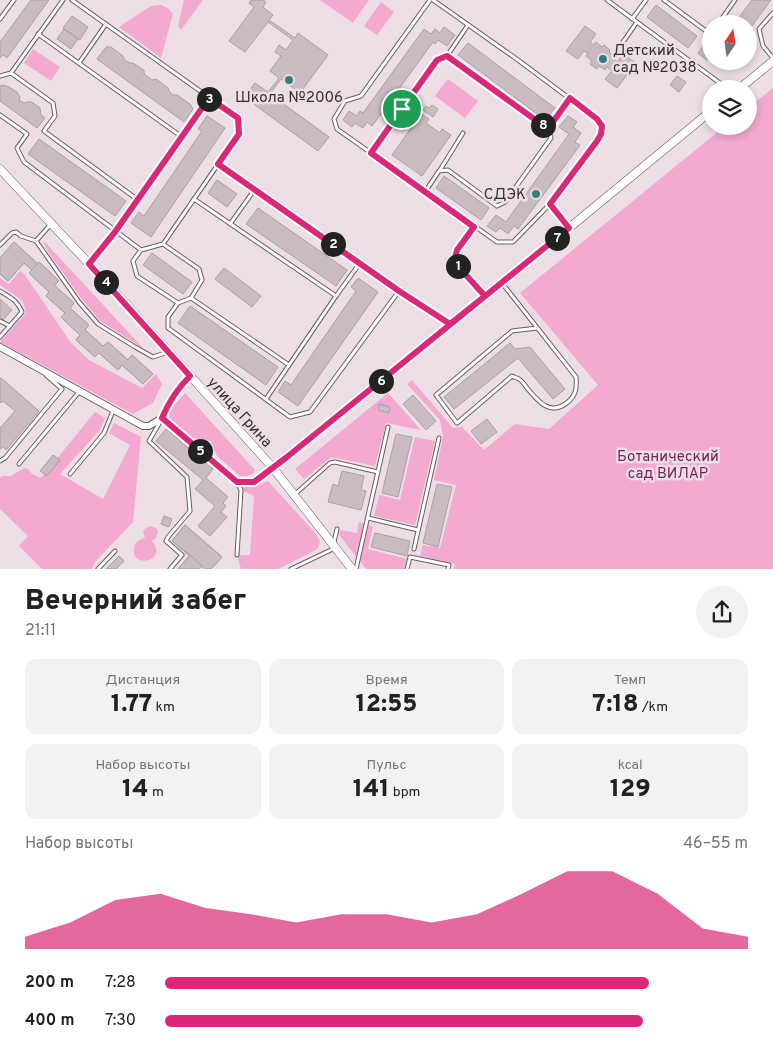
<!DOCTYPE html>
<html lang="ru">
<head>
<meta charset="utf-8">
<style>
  :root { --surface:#fff; --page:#f2f2f2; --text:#202124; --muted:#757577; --accent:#db2777 }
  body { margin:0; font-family:Overpass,sans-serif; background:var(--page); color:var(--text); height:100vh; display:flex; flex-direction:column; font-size:19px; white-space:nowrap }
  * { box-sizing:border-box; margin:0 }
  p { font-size:16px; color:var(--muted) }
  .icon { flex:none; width:28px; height:28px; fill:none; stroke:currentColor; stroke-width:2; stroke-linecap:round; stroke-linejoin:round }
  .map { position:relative; height:569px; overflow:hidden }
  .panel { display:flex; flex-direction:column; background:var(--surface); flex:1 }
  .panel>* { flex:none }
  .needle { width:32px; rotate:13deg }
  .tools { position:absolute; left:702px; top:15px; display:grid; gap:10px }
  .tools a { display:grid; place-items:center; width:55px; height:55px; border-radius:50%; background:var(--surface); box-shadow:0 2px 8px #0003; font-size:25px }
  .pin { position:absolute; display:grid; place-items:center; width:42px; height:42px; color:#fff; margin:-21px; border:2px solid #fff; border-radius:50%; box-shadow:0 1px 5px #0007 }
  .km { position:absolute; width:25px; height:25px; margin:-12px; border-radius:50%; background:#222; color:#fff; font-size:14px; line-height:25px; text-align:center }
  .round { display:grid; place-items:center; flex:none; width:52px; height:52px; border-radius:26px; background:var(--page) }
  .summary { display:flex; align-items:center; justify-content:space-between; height:85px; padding:0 25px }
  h1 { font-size:28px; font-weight:800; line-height:38px }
  .metrics { display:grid; grid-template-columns:repeat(3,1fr); gap:8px; height:85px; padding:5px 25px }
  .metrics div { display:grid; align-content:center; border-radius:12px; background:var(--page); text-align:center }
  .metrics b { font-size:25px; font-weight:800 }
  .metrics small { font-size:14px; font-weight:400 }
  .metrics p { font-size:14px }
  .chart { height:140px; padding:10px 25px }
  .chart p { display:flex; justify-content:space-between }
  .chart svg { width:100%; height:90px; margin-top:5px; fill:var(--accent); opacity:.7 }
  ul { padding:0 25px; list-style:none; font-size:16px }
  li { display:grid; grid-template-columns:80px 60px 1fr; align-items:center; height:38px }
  li i { height:12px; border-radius:6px; background:var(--accent) }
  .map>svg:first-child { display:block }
</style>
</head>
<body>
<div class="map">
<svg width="773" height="569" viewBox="0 0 773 569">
  <rect width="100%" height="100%" fill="#eddee5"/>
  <g fill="#f3a9d0">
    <polygon points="184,0 203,0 181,30 178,26"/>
    <polygon points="320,0 369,0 353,23"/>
    <polygon points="381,2 394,12 377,35 364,26"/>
    <polygon points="161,5 168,8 173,14 161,58 119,27 151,6"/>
    <polygon points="33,49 60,67 51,81 24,63"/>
    <polygon points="448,79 478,101 465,118 435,96"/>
    <polygon points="773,88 773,569 454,569 455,564 420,556 423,545 440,548 456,485 434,480 443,437 440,420 407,384 412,380 453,428 462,427 484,450 515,424 549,429 598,385 520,293 725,126 749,126 749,107"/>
    <polygon points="43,240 144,349 100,321 81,298 48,252"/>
    <polygon points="20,271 25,275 71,343 89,360 142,388 156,374 162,384 153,403 133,414 0,342 26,313 23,301 0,285 0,278 9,284"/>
    <path d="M185 393 255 470C253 476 246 477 240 476L217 456 211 441 192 438 169 420V411Z"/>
    <polygon points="388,393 421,430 386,423 375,466 331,457 304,479 295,469"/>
    <polygon points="95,412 105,418 100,430 60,474 103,499 130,445 109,433 114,423 141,437 133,522 95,562 92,569 42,569 19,546 28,536 0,509 0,478 2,476 11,476 24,468 28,469 32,474 41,478"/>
    <polygon points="415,437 435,441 415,525 374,516 379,495 400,500"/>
    <polygon points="268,481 316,534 320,541 319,546 316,550 278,569 241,569 237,555 250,555 254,496 241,490 243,486 253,486"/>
    <polygon points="359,522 373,526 368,549 407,559 404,569 366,569 339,535 340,530 357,533"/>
    <path d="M150 526 156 528 158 532 156 538 152 541C169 562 130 569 134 548 135 542 139 539 145 538L143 531 146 528Z"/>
  </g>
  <g fill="#cabcc2" stroke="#ac9ea5">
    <polygon points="31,0 49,0 7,58 3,55 0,58 0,42"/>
    <polygon points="251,0 263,0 266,2 263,7 273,15 269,20 295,38 298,33 328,55 300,93 281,79 270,94 329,137 318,151 244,97 255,83 268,92 279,78 270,71 281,56 275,52 279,45 286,50 293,40 268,22 245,52 229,41 254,7 249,3"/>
    <polygon points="752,0 771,0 749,30 749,24 734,24"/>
    <polygon points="656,5 697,36 688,48 647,17"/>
    <polygon points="72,16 88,27 80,40 63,28"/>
    <polygon points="585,26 596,34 590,42 594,45 596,42 602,47 604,45 610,50 609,52 614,56 612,58 617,62 623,54 636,63 617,88 605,79 612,71 607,67 605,70 599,66 597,69 590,64 592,61 586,56 588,53 584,51 578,59 566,51"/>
    <polygon points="444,27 455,35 447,46 438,40 435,44 433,42 372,126 367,122 363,128 355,123 352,127 343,120 349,111 357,116 360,111 363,113 424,29 431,34 435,29 440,33"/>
    <polygon points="64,29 78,39 71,49 57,39"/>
    <polygon points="706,42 711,45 711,56 707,60 698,53"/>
    <polygon points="468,43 555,108 545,120 458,55"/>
    <polygon points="106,47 111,47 123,56 124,59 126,61 130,63 133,63 144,70 144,74 152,80 156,79 168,88 169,91 173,95 177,95 190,104 193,109 184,122 97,59"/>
    <polygon points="677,76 686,82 679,92 670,85"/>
    <polygon points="3,85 9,87 17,92 20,97 19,100 24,103 27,102 32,102 40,108 41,115 45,118 37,128 0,101 0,86"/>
    <polygon points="432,105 438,109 433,117 423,110 426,106 429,108"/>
    <polygon points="421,114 429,119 426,123 440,133 442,129 451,135 422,176 392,155"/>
    <polygon points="207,116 225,128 151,237 131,223 139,212 144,216 202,131 198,129"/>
    <polygon points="568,116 577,122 573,127 581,133 575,142 580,145 518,229 514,226 508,234 500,228 496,232 487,226 496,215 506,222 569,134 559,127"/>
    <polygon points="39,139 126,201 115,216 28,154"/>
    <polygon points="444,176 489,208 481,220 436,188"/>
    <polygon points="217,180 237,194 227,207 208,193"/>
    <polygon points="258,208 347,270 336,286 246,224"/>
    <polygon points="14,242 38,264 32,270 24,263 8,281 0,274 0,258"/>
    <polygon points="14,242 38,264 39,262 59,281 54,285 74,303 70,308 89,325 85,330 103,346 108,342 128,360 132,355 153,374 143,384 122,365 118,370 99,353 95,357 76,340 80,335 61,317 65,313 46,296 49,292 29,273 32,270 24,263 8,281 0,274 0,258"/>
    <polygon points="152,253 192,282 183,294 143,265"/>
    <polygon points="39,262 59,281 54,285 74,303 70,308 89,325 85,330 103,346 108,342 128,360 132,355 153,374 143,384 122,365 118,370 99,353 95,357 76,340 80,335 61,317 65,313 46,296 49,292 29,273"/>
    <polygon points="224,268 261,296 252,307 215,279"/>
    <polygon points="358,278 378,292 298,406 278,392 285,381 291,385 356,291 351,287"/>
    <polygon points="0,299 12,310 3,320 0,317"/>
    <polygon points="190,306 278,367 266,385 178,323"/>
    <polygon points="510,343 515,349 530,347 565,389 553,399 518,358 454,409 444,397"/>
    <polygon points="1,378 39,411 6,450 3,447 0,449 0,428 15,411 3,401 1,403 0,402 0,379"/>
    <polygon points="413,395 436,421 426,430 403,404"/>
    <polygon points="379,404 390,407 389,413 378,410"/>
    <polygon points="487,419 497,432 481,444 471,431"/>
    <polygon points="166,429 213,469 206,478 228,497 223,503 226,506 221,512 227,517 210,536 198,526 215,506 195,489 203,480 156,441"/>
    <polygon points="396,434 412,437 398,497 382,493"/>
    <polygon points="53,455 60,460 47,476 40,471"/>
    <polygon points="342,471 364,476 361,490 366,491 361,510 328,502 333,484 338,486"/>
    <polygon points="437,484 452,487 438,547 423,543"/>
    <polygon points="164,516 172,519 169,527 161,524"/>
    <polygon points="185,525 222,557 211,569 205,569 172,541"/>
    <polygon points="185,525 222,557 211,569 205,569 202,566 199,569 178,569 190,555 172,541"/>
    <polygon points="375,533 410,541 407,556 371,547"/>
    <polygon points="190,555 202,566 199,569 178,569"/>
    <polygon points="119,556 124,561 116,569 106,569"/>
  </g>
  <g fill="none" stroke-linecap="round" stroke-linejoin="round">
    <defs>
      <g id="service">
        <polyline points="72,0 238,118 239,134 163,244 141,250 133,261 137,276 178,303 191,298 202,280 199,269 163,244"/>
        <polyline points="430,0 361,96 345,101 334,119 337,129 497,242 513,242 550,204"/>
        <polyline points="433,0 518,60 597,119 602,126 601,134 597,141 550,204 569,228"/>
        <polyline points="607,0 728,89"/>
        <polyline points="664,0 706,31 711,29"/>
        <polyline points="773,13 759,29 763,46 773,58"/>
        <polyline points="0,19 14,0"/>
        <polyline points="632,19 646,0"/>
        <polyline points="718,24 735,0"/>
        <polyline points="38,34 182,137"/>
        <polyline points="623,42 637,22"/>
        <polyline points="79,63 106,24"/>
        <polyline points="11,73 53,103 55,116 44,131 138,200"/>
        <polyline points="0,76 11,73 63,0"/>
        <polyline points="0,115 27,134 17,148 24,162 141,250"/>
        <polyline points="548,129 570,98"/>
        <polyline points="371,153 437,60 447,56 468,25"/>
        <polyline points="218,164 399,291 450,324"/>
        <polyline points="440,170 463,133"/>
        <polyline points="425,192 439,171 448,170 497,206 505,202 551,138 548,129 447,56"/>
        <polyline points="194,199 336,296 266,399"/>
        <polyline points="51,224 36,241 79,302 98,324 135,347 153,357 168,352"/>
        <polyline points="230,224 255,189"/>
        <polyline points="474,227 457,250 455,262 485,296"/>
        <polyline points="0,245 12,233 16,232 21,236 36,241"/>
        <polyline points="90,264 115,232 209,98"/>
        <path d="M502 283 576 377C577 388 576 395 568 402 550 417 538 401 527 388 525 385 522 381 519 379 517 378 514 377 512 376L457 423 436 395 512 331 537 328"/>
        <path d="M0 291C11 298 17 300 22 312L0 337"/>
        <polyline points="336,296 360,263"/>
        <polyline points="191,298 289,365"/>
        <polyline points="178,303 168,317 168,328 290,417 310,412 399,291"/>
        <polyline points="0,321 10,326"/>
        <polyline points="160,422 149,441 187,477 190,511 168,537 166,541 182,555 170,569"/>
        <polyline points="0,461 5,458 62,389 46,375"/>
        <polyline points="19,464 79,392"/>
        <polyline points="70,474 104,433 113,411"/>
        <polyline points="294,495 330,463 335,462 378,472"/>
        <polyline points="368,518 418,530"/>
        <polyline points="334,542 337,529"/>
        <polyline points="414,549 439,438"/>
        <polyline points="237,555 241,490 237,483"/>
        <polyline points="98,569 115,551"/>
        <polyline points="291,569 335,548"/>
        <polyline points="356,569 388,427"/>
        <polyline points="407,569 410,557 449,565 448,569"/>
      </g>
      <g id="minor">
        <polyline points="0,347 143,426 149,426 162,418 237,482 254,481 273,468"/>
        <path d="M162 418C169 401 177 389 190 376"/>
      </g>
      <g id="tertiary">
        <polyline points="739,89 773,61"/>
        <polyline points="0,169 107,283 273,468 352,569"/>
        <polyline points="273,468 569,228 711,111"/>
      </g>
    </defs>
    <use href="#service" stroke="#6a5d63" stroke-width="5"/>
    <use href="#minor" stroke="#6a5d63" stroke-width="8"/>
    <use href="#tertiary" stroke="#6a5d63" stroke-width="9"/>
    <use href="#service" stroke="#fff" stroke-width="3"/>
    <use href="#minor" stroke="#fff" stroke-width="6"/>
    <use href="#tertiary" stroke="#fff" stroke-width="8"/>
  </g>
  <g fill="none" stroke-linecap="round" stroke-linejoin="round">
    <defs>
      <path id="route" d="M402 109 371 153 474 227 457 250 454 262 485 296 450 324 399 291 218 164 239 134 238 118 209 98 115 232 89 264 190 376C177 389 169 401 162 418L237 482H254L287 457 569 228 550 204 597 141 601 134 602 126 597 119 570 98 548 129 447 56 437 60 402 109"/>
    </defs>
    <use href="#route" stroke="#fff" stroke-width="10"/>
    <use href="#route" stroke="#db2777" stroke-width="6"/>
  </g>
  <g fill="#357e7f" stroke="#eddee5" stroke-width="2">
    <circle cx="603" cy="59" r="5"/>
    <circle cx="289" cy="80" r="5"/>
    <circle cx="536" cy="194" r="5"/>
  </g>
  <g text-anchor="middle" stroke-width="5" stroke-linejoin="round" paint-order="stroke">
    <g font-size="15" fill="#342e31" stroke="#eddee5" text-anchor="start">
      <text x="613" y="55">Детский<tspan x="613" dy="17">сад №2038</tspan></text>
      <text x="289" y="102" text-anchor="middle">Школа №2006</text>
      <text x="526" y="199" text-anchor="end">СДЭК</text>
    </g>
    <g font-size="15" fill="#342e31" stroke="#eddee5">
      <text transform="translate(240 412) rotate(48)" y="5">улица Грина</text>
    </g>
    <g font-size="15" fill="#7b1e58" stroke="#eddee5">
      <text x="668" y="461">Ботанический<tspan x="668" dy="17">сад ВИЛАР</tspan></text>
    </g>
  </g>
</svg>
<div class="tools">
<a><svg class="needle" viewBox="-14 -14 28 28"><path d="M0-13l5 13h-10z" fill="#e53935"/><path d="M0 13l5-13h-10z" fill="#757577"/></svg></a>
<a><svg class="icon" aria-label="layers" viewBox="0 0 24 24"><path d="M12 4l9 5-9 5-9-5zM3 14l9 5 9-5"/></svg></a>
</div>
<div class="pin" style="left:402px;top:109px;background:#1e9e55"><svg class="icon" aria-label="arrive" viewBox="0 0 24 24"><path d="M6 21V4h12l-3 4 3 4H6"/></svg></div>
<b class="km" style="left:458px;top:266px">1</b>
<b class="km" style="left:333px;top:244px">2</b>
<b class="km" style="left:209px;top:99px">3</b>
<b class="km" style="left:106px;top:282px">4</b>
<b class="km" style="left:200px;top:451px">5</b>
<b class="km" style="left:381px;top:381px">6</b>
<b class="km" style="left:557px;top:238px">7</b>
<b class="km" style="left:543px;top:125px">8</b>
</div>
<section class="panel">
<div class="summary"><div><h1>Вечерний забег</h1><p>21:11</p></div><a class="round"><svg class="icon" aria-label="share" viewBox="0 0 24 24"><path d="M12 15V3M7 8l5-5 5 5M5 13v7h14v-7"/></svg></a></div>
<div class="metrics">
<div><p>Дистанция</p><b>1.77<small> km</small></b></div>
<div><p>Время</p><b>12:55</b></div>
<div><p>Темп</p><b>7:18<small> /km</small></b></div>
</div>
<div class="metrics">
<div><p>Набор высоты</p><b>14<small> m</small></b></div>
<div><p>Пульс</p><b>141<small> bpm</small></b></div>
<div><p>kcal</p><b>129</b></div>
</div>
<div class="chart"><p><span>Набор высоты</span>46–55 m</p>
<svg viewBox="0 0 160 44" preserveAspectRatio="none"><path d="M0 44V38L10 31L20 20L30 17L40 24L50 27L60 31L70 27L80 27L90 31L100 27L110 17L120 6L130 6L140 17L150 34L160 38V44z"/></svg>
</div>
<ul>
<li><b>200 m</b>7:28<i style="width:83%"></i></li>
<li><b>400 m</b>7:30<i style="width:82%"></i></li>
</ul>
</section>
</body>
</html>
